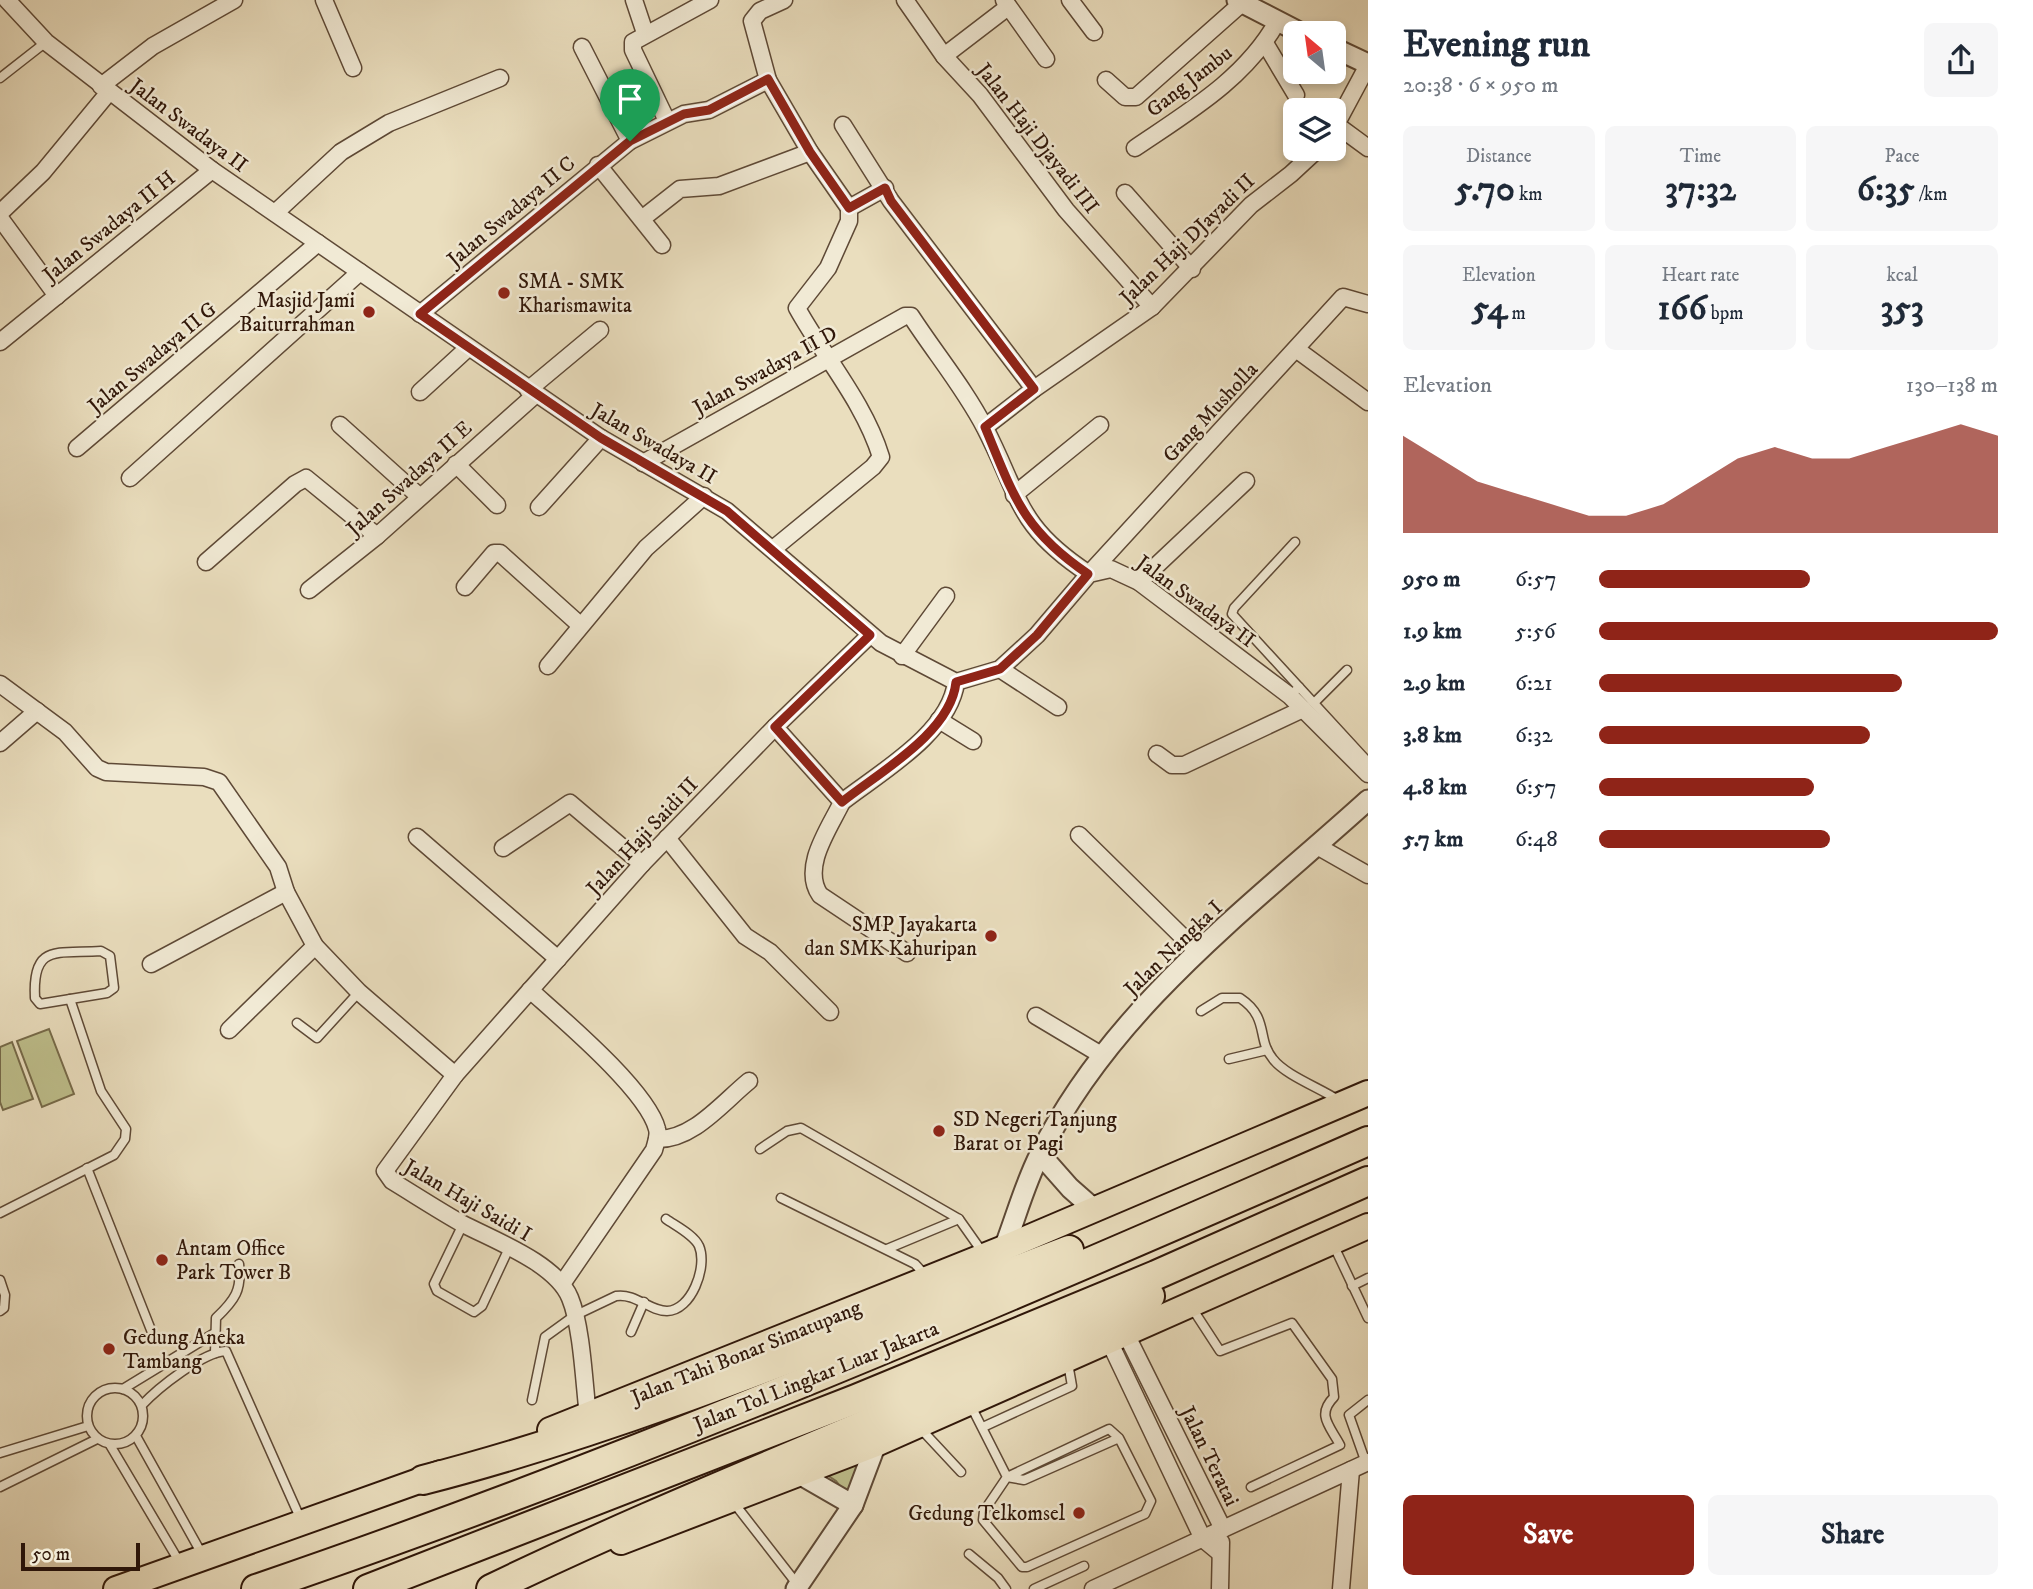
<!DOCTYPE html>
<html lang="en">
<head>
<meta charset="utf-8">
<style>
  :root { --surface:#fff; --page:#f6f6f7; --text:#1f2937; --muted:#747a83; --accent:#8f2418 }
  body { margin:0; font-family:"IM FELL DW Pica",serif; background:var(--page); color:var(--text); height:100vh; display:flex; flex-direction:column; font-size:26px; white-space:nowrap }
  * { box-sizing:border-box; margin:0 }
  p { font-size:23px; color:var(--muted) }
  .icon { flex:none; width:38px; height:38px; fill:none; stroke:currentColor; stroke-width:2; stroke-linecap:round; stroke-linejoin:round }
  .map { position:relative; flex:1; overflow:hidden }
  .side { display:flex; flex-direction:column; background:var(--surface); width:665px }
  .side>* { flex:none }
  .needle { width:46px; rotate:331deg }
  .buttons { position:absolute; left:1283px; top:21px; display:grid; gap:14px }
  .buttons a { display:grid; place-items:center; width:63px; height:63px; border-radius:10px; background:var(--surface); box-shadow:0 4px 10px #0003; font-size:35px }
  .scale { position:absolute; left:21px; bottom:18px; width:119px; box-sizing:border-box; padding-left:7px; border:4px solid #301709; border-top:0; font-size:19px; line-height:24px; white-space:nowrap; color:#301709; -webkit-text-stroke:5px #f1ead5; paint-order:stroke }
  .pin { position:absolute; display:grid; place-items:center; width:60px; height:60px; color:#fff; margin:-72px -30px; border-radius:50% 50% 50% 0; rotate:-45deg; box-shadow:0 0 7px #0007 }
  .pin .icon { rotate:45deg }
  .round { display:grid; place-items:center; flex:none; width:74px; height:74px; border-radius:10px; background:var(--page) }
  .head { display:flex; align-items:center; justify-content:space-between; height:119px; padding:0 35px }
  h1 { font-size:38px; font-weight:700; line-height:52px }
  .stats { display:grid; grid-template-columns:repeat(3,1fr); gap:10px; height:119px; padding:7px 35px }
  .stats div { display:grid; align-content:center; border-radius:10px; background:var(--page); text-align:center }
  .stats b { font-size:35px; font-weight:700 }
  .stats small { font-size:19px; font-weight:400 }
  .stats p { font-size:19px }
  .chart { height:196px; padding:14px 35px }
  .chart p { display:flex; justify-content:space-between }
  .chart svg { width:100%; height:126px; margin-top:7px; fill:var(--accent); opacity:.7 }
  .action { display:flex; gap:14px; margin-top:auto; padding:14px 35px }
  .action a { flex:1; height:80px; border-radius:10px; background:var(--accent); color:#fff; font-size:28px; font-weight:700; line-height:80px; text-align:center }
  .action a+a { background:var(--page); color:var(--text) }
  ul { padding:0 35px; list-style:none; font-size:23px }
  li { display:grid; grid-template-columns:112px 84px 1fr; align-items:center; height:52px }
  li i { height:18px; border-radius:9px; background:var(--accent) }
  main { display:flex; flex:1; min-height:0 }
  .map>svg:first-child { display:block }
</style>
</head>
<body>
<main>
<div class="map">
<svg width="1368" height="1589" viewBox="0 0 1368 1589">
  <rect width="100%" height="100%" fill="#eadebe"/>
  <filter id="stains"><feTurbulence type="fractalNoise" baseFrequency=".00286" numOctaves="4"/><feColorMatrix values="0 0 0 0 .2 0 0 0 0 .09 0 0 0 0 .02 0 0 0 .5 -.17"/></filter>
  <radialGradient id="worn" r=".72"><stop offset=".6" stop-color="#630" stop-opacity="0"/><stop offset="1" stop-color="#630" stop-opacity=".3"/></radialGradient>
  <g fill="#bebf8c" stroke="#776b4a" stroke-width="2">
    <polygon points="49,1029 74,1094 42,1107 17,1041"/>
    <polygon points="12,1042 33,1099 3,1110 0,1102 0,1047"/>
    <polygon points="871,1450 847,1495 836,1481 824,1473"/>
  </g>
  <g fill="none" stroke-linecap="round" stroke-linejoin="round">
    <defs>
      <g id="service">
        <polyline points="0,78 46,42"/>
        <polyline points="1299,687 1368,762"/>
        <polyline points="1290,696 1299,687 1232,614 1234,608 1295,542"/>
        <polyline points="1314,703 1347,670"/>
        <path d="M101 951 110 956 114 988 107 993 40 1004 35 998C32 943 57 954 101 951Z"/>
        <path d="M1201 1011 1222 998H1240C1270 1018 1256 1039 1273 1059 1285 1075 1320 1088 1338 1100"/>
        <polyline points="297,1023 317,1038 359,992"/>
        <polyline points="1229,1059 1267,1050"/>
        <polyline points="760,1149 787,1131 801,1128 959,1219 983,1253"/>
        <polyline points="87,1168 153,1335"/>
        <polyline points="781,1198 915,1264 925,1275"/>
        <polyline points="0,1213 114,1155 125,1139 126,1129 101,1091 70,999"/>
        <polyline points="463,1224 434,1284 437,1291 474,1312 482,1306 510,1246"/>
        <polyline points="1333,1244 1368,1318"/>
        <polyline points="887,1249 959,1219"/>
        <polyline points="0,1280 5,1295 4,1308 0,1311"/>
        <polyline points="1352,1286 1368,1278"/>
        <path d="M1192 1308 1220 1351 1292 1323 1332 1379 1334 1397C1316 1415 1330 1426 1340 1445L1251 1487"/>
        <polyline points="631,1332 644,1302"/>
        <path d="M215 1353 216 1318C235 1300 242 1290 239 1264"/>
        <circle cx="115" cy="1416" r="28"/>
        <polyline points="123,1389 213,1334"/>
        <path d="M532 1400 545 1337 574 1316 616 1296C636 1293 649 1311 667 1311 691 1311 708 1267 699 1246 694 1235 676 1226 666 1219"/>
        <path d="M142 1405C158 1388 203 1352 226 1351L301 1520"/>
        <polyline points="971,1406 1007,1477 1109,1429 1119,1438 1151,1501 1145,1514 1027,1567 1022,1567 983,1520 984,1511 1007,1477 1024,1480 1119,1438"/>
        <polyline points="983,1427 1072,1386 1068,1363"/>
        <polyline points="920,1428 961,1472"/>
        <polyline points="136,1436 203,1556"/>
        <polyline points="110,1445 180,1563"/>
        <polyline points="0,1453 88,1426"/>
        <polyline points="1366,1463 1349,1415 1368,1400"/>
        <polyline points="0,1487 97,1439"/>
        <polyline points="734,1503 797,1584"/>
        <polyline points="969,1554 998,1578 1006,1589"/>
        <polyline points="1034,1589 1084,1566"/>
      </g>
      <g id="minor">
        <polyline points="7,0 46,42 212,170 601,438 727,511 881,643 956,682 1000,669 1037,635 1089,574 1111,569 1139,582 1290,696 1368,774"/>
        <polyline points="324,0 353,68"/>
        <polyline points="634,0 645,33"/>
        <polyline points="905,0 944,56 980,95 1066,210 1152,307"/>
        <polyline points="1004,0 1046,59"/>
        <polyline points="1070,0 1094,32"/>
        <polyline points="1265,43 1296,95"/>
        <polyline points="582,47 630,141"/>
        <polyline points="944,56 1008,7"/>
        <polyline points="1368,65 1338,121 1338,126 1368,148"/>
        <polyline points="768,80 752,21 760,11 784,0"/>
        <polyline points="1106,80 1125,97 1136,97 1241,4"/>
        <polyline points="101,86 153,46 234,0"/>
        <polyline points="667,121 633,50 633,42 710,0"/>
        <polyline points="843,125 891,201 1034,389"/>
        <path d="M1135 148C1188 112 1245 79 1277 22"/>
        <polyline points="598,165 662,245"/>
        <polyline points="1125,193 1192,269"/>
        <polyline points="0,213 43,172 109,92"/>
        <polyline points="275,213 341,152 389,123 500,78"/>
        <polyline points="0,218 57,296"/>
        <polyline points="643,218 680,189 719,186 810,152"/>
        <polyline points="420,314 630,141 684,114 709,110 768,80 810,152 849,208 885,188"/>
        <polyline points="0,342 212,170"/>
        <polyline points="1296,349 1368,402"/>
        <polyline points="528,390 600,330"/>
        <polyline points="420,392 468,348"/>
        <polyline points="340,425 420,497"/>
        <polyline points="985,427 1034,389 1152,307 1251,205 1291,174 1318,149"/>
        <polyline points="77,448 318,243"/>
        <path d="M643 463 905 316H911C935 353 965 389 985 428 1021 498 1016 526 1089 574L1343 297 1368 304"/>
        <polyline points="456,464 497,505"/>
        <polyline points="130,478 360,272"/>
        <polyline points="1014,495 1100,425"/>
        <polyline points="539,507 601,438"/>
        <path d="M773 549 873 467 881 457C864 402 824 357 797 308L828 268 849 221V208"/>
        <polyline points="206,562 295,484 306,478 377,536"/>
        <polyline points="1139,582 1246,481"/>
        <polyline points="465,587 494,553 500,553 580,625"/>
        <polyline points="309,590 377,536 535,395"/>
        <polyline points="902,656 946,596"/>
        <polyline points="548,666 646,548 704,496"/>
        <polyline points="1000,669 1058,707"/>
        <polyline points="0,684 65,732 97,768 106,772 204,777 219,782 278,867 286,892 315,946 359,992 455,1075"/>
        <polyline points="939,720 973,741"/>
        <path d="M775 727 842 802C829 829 801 867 820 895L907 953"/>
        <polyline points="0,743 37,711"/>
        <polyline points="1157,754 1172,765 1184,765 1303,709"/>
        <path d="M842 802C879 773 950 733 956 682"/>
        <polyline points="1079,835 1198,952"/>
        <polyline points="417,837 558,959"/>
        <polyline points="667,838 745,936 770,952 830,1012"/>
        <polyline points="1317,846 1368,875"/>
        <polyline points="503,848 570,803 642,864"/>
        <polyline points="151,964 286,892"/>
        <path d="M530 990C561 1018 647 1090 657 1129 659 1136 656 1142 654 1150L562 1284"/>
        <polyline points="1036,1016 1103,1056"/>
        <polyline points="229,1030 315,946"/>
        <path d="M657 1139C693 1140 722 1103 749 1081"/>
        <polyline points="1126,1334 1223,1529"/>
        <polyline points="1109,1341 1203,1539 1220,1553"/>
        <path d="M588 1416C584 1383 582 1327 570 1298 556 1263 493 1240 461 1223 438 1210 415 1195 392 1181L385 1171 455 1075 642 864 775 727 870 635"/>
        <polyline points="1093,1589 1368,1462"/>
        <polyline points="1220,1589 1221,1542"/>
        <polyline points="1341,1589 1351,1470"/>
      </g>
      <g id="tertiary">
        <polyline points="1237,0 1301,33"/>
        <polyline points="1334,48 1368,64"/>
        <polyline points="1040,1154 1070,1188 1095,1210"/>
        <path d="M1004 1248C1016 1217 1025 1183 1040 1154 1113 1007 1250 907 1368 800"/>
        <polyline points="801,1475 853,1505"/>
        <polyline points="796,1589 853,1505 876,1444"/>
      </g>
      <g id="trunk">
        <polyline points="550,1430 1004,1248 1368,1093"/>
        <polyline points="621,1542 876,1444 1368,1226"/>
        <polyline points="116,1589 441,1473"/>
      </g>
      <g id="motorway">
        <path d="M423 1480C644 1423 856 1331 1069 1250"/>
        <path d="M256 1589C634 1460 1002 1302 1368 1141"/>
        <polyline points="368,1589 856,1399 1156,1275 1368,1181"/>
        <path d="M491 1589C708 1484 935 1403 1150 1296"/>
      </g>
    </defs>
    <use href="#service" stroke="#5e4936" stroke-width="11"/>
    <use href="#minor" stroke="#5e4936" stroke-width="19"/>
    <use href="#tertiary" stroke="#5e4936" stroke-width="23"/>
    <use href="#trunk" stroke="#301709" stroke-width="28"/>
    <use href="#motorway" stroke="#301709" stroke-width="32"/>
    <use href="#service" stroke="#f1ead5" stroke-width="8"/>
    <use href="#minor" stroke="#f1ead5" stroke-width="16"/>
    <use href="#tertiary" stroke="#f1ead5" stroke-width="19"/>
    <use href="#trunk" stroke="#eadebe" stroke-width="24"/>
    <use href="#motorway" stroke="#eadebe" stroke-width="28"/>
  </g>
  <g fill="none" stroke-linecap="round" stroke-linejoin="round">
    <defs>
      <path id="route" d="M768 79 810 152 849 208 885 188 891 201 1034 389 985 427C1014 497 1023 530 1088 574L1037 635 1000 669 956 682C951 733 878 773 842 802L775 727 870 635 727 511 601 438 420 314 630 141 684 114 709 110Z"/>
    </defs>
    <use href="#route" stroke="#fff" stroke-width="14"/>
    <use href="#route" stroke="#8f2418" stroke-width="9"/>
  </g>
  <g fill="#8f2418" stroke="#f1ead5" stroke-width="2.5">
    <circle cx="504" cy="293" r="7"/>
    <circle cx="369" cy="312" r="7"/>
    <circle cx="991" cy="936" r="7"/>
    <circle cx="939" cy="1131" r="7"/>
    <circle cx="162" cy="1260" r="7"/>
    <circle cx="109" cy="1349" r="7"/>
    <circle cx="1079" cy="1513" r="7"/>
  </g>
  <g text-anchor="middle" stroke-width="5" stroke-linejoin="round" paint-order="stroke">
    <g font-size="21" fill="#301709" stroke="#f1ead5">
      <text transform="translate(1189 81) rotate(-38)" y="7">Gang Jambu</text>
      <text transform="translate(189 125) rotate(37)" y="7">Jalan Swadaya II</text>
      <text transform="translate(1038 138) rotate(52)" y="7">Jalan Haji Djayadi III</text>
      <text transform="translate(511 211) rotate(-40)" y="7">Jalan Swadaya II C</text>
      <text transform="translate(109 226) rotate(-39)" y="7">Jalan Swadaya II H</text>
      <text transform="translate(1187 239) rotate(-44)" y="7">Jalan Haji DJayadi II</text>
      <text transform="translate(152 357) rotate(-40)" y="7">Jalan Swadaya II G</text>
      <text transform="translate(765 370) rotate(-29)" y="7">Jalan Swadaya II D</text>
      <text transform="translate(1210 412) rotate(-47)" y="7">Gang Musholla</text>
      <text transform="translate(654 443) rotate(30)" y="7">Jalan Swadaya II</text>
      <text transform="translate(409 478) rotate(-42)" y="7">Jalan Swadaya II E</text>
      <text transform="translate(1196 601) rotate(36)" y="7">Jalan Swadaya II</text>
      <text transform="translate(642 836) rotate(-47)" y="7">Jalan Haji Saidi II</text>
      <text transform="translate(1173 948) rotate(-44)" y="7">Jalan Nangka I</text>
      <text transform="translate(468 1200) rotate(30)" y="7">Jalan Haji Saidi I</text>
      <text transform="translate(746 1352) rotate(-22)" y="7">Jalan Tahi Bonar Simatupang</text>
      <text transform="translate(816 1376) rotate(-22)" y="7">Jalan Tol Lingkar Luar Jakarta</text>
      <text transform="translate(1210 1456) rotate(64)" y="7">Jalan Teratai</text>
    </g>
    <g font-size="21" fill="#301709" stroke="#f1ead5" text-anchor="start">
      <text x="518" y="288">SMA - SMK<tspan x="518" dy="24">Kharismawita</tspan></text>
      <text x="355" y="307" text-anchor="end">Masjid Jami<tspan x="355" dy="24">Baiturrahman</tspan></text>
      <text x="977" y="931" text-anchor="end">SMP Jayakarta<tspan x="977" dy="24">dan SMK Kahuripan</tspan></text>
      <text x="953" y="1126">SD Negeri Tanjung<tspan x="953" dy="24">Barat 01 Pagi</tspan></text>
      <text x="176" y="1255">Antam Office<tspan x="176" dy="24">Park Tower B</tspan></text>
      <text x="123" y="1344">Gedung Aneka<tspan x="123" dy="24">Tambang</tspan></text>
      <text x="1065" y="1520" text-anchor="end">Gedung Telkomsel</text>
    </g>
  </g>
  <rect width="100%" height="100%" filter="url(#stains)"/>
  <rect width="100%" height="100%" fill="url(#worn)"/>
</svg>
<div class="buttons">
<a><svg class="needle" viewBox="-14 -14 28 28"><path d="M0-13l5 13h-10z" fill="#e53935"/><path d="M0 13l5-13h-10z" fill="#747a83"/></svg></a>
<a><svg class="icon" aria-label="layers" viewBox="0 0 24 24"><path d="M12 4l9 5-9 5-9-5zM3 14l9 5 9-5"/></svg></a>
</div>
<div class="scale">50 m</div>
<div class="pin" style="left:630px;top:141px;background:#1e9e55"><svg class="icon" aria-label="arrive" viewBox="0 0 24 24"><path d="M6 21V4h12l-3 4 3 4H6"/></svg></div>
</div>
<section class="side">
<div class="head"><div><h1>Evening run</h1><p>20:38 · 6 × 950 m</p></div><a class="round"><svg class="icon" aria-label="share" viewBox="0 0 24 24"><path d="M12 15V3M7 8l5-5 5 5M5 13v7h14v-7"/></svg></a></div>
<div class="stats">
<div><p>Distance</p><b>5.70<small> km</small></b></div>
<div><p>Time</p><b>37:32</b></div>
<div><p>Pace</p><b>6:35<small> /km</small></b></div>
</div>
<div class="stats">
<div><p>Elevation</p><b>54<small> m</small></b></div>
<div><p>Heart rate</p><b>166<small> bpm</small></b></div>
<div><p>kcal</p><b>353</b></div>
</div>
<div class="chart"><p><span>Elevation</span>130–138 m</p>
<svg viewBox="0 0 160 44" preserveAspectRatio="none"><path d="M0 44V10L10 18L20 26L30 30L40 34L50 38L60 38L70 34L80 26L90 18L100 14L110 18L120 18L130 14L140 10L150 6L160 10V44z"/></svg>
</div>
<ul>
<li><b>950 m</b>6:57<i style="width:53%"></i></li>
<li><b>1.9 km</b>5:56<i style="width:100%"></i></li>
<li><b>2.9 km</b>6:21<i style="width:76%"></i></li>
<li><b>3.8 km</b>6:32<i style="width:68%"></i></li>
<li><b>4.8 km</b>6:57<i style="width:54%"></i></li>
<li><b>5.7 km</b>6:48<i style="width:58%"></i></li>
</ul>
<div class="action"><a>Save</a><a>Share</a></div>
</section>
</main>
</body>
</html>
